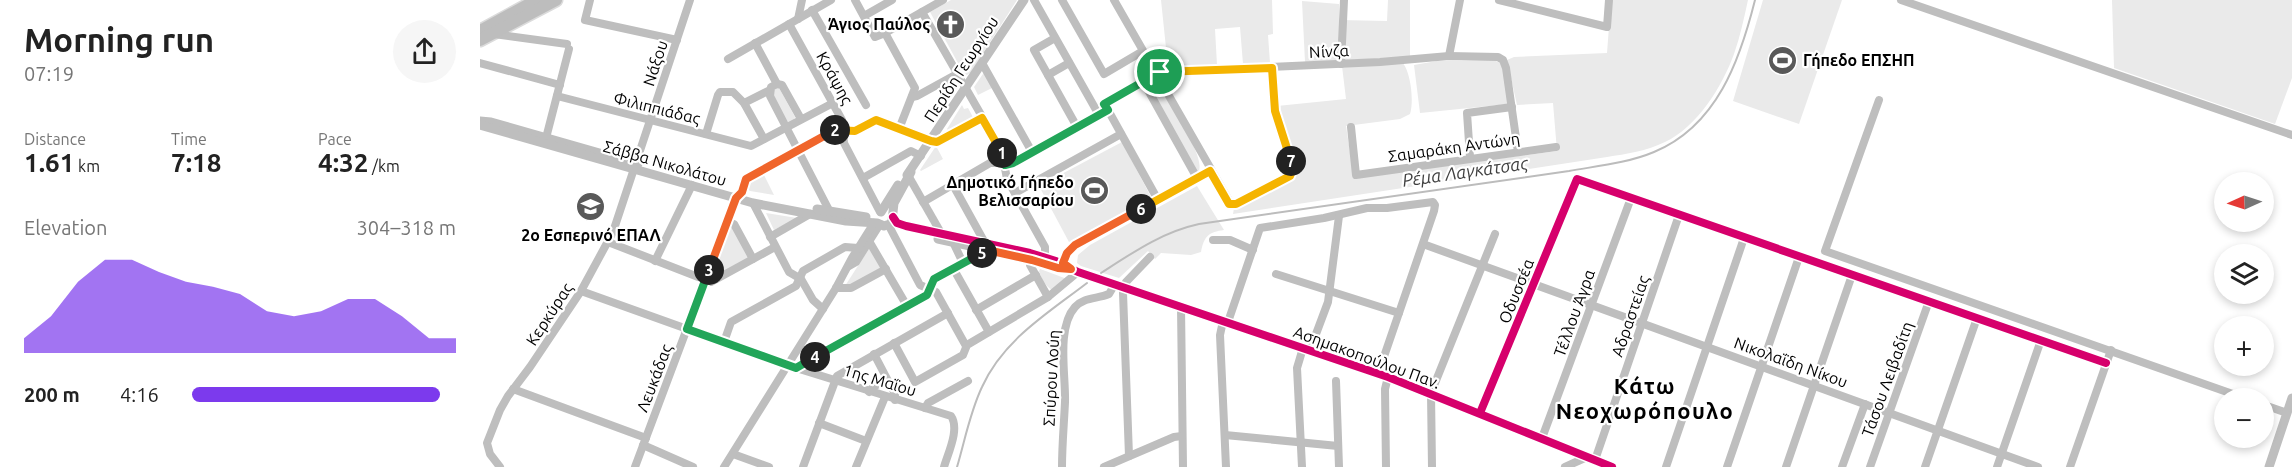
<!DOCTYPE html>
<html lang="en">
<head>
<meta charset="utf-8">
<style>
  :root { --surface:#fff; --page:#f6f6f6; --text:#222; --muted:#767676; --accent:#7c3aed }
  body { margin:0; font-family:Ubuntu,sans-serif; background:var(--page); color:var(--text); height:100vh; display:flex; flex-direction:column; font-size:22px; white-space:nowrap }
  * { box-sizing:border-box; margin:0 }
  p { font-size:20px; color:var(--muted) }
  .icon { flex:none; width:33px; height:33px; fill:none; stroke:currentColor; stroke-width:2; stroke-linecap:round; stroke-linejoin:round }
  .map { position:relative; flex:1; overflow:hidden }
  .sheet { display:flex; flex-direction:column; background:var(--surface); width:480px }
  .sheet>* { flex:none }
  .needle { width:39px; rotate:267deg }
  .tools { position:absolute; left:1734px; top:172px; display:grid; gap:12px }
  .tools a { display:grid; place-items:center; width:60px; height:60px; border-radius:50%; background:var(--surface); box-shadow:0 3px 9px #0003; font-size:30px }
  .pin { position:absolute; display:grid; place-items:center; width:51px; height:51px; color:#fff; margin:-26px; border:3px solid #fff; border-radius:50%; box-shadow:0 2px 6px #0007 }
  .km { position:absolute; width:30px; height:30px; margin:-15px; border-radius:50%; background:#222; color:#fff; font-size:16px; line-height:30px; text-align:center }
  .round { display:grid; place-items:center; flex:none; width:63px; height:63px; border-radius:32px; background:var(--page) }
  .summary { display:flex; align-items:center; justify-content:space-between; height:102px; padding:0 24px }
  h1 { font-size:33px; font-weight:700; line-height:45px }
  .figures { display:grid; grid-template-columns:repeat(3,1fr); gap:9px; height:102px; padding:6px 24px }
  .figures div { display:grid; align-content:center }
  .figures b { font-size:26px; font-weight:700 }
  .figures small { font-size:16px; font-weight:400 }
  .figures p { font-size:16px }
  .chart { height:168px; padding:12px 24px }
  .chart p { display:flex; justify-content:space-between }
  .chart svg { width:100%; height:108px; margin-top:6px; fill:var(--accent); opacity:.7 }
  ul { padding:0 24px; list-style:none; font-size:20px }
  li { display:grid; grid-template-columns:96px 72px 1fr; align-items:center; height:45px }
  li i { height:15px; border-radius:8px; background:var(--accent) }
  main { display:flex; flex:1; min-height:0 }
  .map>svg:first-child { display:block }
</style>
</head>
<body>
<main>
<section class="sheet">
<div class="summary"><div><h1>Morning run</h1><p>07:19</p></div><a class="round"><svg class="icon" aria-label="share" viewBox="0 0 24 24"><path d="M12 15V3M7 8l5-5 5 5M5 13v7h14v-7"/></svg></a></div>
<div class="figures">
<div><p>Distance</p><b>1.61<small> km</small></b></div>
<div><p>Time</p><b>7:18</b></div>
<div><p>Pace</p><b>4:32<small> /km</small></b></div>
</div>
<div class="chart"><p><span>Elevation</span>304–318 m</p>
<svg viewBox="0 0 160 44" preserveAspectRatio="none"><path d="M0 44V38L10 29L20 15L30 6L40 6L50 11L60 15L70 17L80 20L90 27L100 29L110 27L120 22L130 22L140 29L150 38L160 38V44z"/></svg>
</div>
<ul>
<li><b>200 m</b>4:16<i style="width:94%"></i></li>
</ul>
</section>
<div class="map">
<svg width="1812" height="467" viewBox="0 0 1812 467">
  <rect width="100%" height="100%" fill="#fff"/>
  <g fill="#eaeaea">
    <polygon points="471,0 537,0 491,72 487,75 484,74 450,12"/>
    <polygon points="681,0 792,0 793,34 788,35 790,63 763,64 760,27 735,29 737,65 688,67"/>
    <polygon points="908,0 930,0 930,57 825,62 822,1 859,4 859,20 907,21"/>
    <path d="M1131 0H1268C1264 18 1260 37 1254 54 1242 87 1217 127 1185 142 1167 151 1146 154 1127 157L753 214 754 208 811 178 815 173 797 106 866 99 862 66 923 63C931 74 934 101 930 114L920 119 866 126 874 178 1077 151 1073 103 1037 105 1027 60 1034 57 1127 53Z"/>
    <polygon points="1283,0 1362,0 1319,124 1253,101"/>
    <polygon points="1632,0 1812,0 1812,78 1795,124 1634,68"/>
    <polygon points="1014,60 1022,64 1029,104 940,113 934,65 957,61"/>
    <polygon points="505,71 514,87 498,95 494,87"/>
    <path d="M676 79C685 94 726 157 719 171H716L667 84Z"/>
    <polygon points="298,86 315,117 313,122 309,123 307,121 293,96 294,89"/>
    <polygon points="482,105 484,109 488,108 494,119 469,133 467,129"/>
    <polygon points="642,142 671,197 589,242 559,186"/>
    <polygon points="456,146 463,159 441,171 440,170"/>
    <polygon points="283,173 294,195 270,191 267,188 269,180"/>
    <path d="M717 186 744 230C729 232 724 236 721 252L711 255 681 253 675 259 668 251 639 278 601 266 597 263 598 255 610 245Z"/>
    <polygon points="286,213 317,218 294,230"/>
    <polygon points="249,227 254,227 270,257 236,276 232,275"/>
    <polygon points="390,247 400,265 400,270 369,287 365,286"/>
    <path d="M560 269 563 270 587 279 572 290C565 286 561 278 559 271Z"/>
  </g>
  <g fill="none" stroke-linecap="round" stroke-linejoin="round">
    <g stroke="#bcbcbc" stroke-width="2">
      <path d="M621 273C652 253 682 232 719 224L1089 171C1117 166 1148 163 1174 152 1237 126 1260 60 1275 0"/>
      <path d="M477 467C485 440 490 412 502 387 523 340 568 313 607 283"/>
    </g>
    <defs>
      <g id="primary">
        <polyline points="0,31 57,0"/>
        <polyline points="0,40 76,0"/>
      </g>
    </defs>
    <use href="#primary" stroke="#dbdbdb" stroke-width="15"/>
    <g stroke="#bebebe" stroke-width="8">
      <polyline points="110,0 105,20 197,40"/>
      <polyline points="375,0 395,37 405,33 435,88 419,129"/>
      <polyline points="554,0 619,115"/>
      <polyline points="582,0 624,74 663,51"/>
      <polyline points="634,0 751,204 759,203 807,177 813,171 795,111 792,68"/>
      <polyline points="1019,0 1127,27 1129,0"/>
      <polyline points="1421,0 1812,135"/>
      <polyline points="332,10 386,105"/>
      <polyline points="442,12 519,146 523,158 527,179 565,247 565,257"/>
      <polyline points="384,16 412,0"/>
      <polyline points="318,19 322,0"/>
      <polyline points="309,24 362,120 364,143 400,212"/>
      <polyline points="405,33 463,0"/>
      <polyline points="14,34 87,44"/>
      <polyline points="575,38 554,50 597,127"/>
      <polyline points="275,43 297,84"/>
      <polyline points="969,56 980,0"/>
      <polyline points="248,59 351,0"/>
      <polyline points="0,63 80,85"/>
      <polyline points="502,63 552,152"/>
      <polyline points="861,64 864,0"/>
      <polyline points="568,75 589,63"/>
      <polyline points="663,81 717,178"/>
      <polyline points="77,96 271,146 353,103"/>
      <polyline points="432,97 437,96 477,74"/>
      <polyline points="1399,100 1345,251 1767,399"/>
      <polyline points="264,103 290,90"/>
      <polyline points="628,110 678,200"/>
      <polyline points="321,119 302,85 297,84 291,87 290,96 350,212"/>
      <polyline points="871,127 876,175 1076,147"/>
      <polyline points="226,134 238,95 240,92 253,92 264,103 284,139"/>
      <polyline points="66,138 89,49"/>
      <polyline points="990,157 987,113 1032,107"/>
      <polyline points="429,177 461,233"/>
      <polyline points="383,178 431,151 441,156"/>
      <polyline points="473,185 505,243"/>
      <polyline points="535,193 641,134"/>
      <polyline points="443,202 510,163 533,163 628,110 624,104 680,72 900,62 969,56 1018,57 1023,60 1026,68 1038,152"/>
      <polyline points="273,203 309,272 321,279 333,300 343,309"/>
      <polyline points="247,222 254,224 273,259"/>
      <polyline points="409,226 440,285 456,292 486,346"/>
      <polyline points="290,237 330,214"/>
      <polyline points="733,240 750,240 773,250"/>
      <polyline points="389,241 427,306"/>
      <polyline points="128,242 231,282 295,247"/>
      <polyline points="473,242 483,263"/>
      <polyline points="943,244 1558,467"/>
      <polyline points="550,259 550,265 568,297"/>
      <polyline points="175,261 212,185"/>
      <polyline points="583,263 587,253 595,245 730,171"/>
      <polyline points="369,266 376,262 400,224"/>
      <polyline points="473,268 509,332"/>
      <polyline points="796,274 919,313"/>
      <polyline points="356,288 371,288 406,269"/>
      <path d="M101 291 316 368 471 416C480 429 468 453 464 467"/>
      <polyline points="701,306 703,467"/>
      <polyline points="496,310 556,275"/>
      <polyline points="743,321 740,335 746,467"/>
      <polyline points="748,322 780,228 844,218 887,208 907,208 953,202 955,205 954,211 898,374"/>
      <polyline points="244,342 251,322 316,286 323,271 365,247 378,248"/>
      <polyline points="414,343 435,382 483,355 487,345 568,297 598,272"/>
      <polyline points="830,350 848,302 859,216"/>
      <polyline points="394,354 415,394 415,400"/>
      <polyline points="316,368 447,295 454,279 507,250"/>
      <polyline points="856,381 859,467"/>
      <polyline points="33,389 166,438"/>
      <polyline points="389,392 393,387 407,380"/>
      <polyline points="1784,405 1807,413"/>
      <polyline points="445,408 448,403 488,381"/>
      <polyline points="1000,413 1097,179 1626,363"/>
      <polyline points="339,423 386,441"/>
      <polyline points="745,435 858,446"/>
      <polyline points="1062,438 1151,198"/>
      <polyline points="163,445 213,467"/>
      <polyline points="253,454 289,467"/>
      <polyline points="649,456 643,293 646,282 670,257"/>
      <polyline points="1115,460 1199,215"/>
      <polyline points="20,467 10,454 7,443 20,410 28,396 50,367 101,291 133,232 210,0"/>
      <polyline points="155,467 256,198 262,192 266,179 352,130 375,131 396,120 451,142 457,142 502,118"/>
      <polyline points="244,467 356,288 372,258 394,223"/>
      <polyline points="323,467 357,376 468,313"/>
      <polyline points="376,467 405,397"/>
      <path d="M582 467C582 445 584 424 585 402 586 376 576 328 595 307 604 297 617 299 629 294L635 284"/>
      <polyline points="624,467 694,437 702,436"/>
      <polyline points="822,467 817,368 823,348"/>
      <polyline points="906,467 905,389 908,377"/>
      <polyline points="952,467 951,393 1015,234"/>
      <polyline points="1085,467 1107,457"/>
      <polyline points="1186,467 1264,238"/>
      <polyline points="1247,467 1319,257"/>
      <polyline points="1306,467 1372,275"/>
      <polyline points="1362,467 1385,404"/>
      <polyline points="1390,467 1449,301"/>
      <polyline points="1445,467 1497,318"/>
      <polyline points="1517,467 1561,340"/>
      <polyline points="1590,467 1631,350"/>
    </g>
    <g stroke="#bebebe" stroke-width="9">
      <polyline points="0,121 11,122 158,164"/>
      <polyline points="0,125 273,203 366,221 397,223 404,226 410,224 412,221 414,203 431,172"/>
      <polyline points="427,175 544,0"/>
      <polyline points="337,209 386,217"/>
      <polyline points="401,212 418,185"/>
      <polyline points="413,217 417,223 426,226 550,253 576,261 598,272 908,377 1132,467"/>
      <polyline points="458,239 540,257 578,268 591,269"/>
      <polyline points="1789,467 1812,398"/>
    </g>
    <use href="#primary" stroke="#bdbdbd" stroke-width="12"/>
    <defs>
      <g id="cycleway">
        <polyline points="413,217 417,223 426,226 550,253 576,261 598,272 908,377 1132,467"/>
        <polyline points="1000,413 1097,179 1626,363"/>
      </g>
    </defs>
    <use href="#cycleway" stroke="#fff" stroke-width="11"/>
    <use href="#cycleway" stroke="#d6006c" stroke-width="8"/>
  </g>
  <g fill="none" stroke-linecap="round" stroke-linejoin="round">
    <defs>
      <polyline id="split-1" points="522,153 525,165 533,163 628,110 624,104 680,72"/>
      <polyline id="split-2" points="355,130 375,131 396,120 451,141 457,142 502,118 522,153"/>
      <polyline id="split-3" points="229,270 256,198 262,192 266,179 355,130"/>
      <polyline id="split-4" points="229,270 207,329 316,368 335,357"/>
      <polyline id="split-5" points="335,357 447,295 454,279 502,253"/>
      <polyline id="split-6" points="502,253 507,250 552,260 578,268 591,269 583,263 587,253 595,245 661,209"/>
      <polyline id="split-7" points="661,209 730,171 749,204 756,204 810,176 813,168 811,161"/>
      <polyline id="split-8" points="680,72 792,68 795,111 811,161"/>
    </defs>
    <use href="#split-1" stroke="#fff" stroke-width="12"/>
    <use href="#split-2" stroke="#fff" stroke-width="12"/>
    <use href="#split-3" stroke="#fff" stroke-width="12"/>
    <use href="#split-4" stroke="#fff" stroke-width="12"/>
    <use href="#split-5" stroke="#fff" stroke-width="12"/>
    <use href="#split-6" stroke="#fff" stroke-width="12"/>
    <use href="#split-7" stroke="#fff" stroke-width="12"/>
    <use href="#split-8" stroke="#fff" stroke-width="12"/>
    <use href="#split-1" stroke="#22a559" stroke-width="8"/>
    <use href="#split-2" stroke="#f5b400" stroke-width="8"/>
    <use href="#split-3" stroke="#f0652b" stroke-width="8"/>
    <use href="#split-4" stroke="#22a559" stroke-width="8"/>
    <use href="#split-5" stroke="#22a559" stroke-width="8"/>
    <use href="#split-6" stroke="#f0652b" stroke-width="8"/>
    <use href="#split-7" stroke="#f5b400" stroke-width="8"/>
    <use href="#split-8" stroke="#f5b400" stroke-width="8"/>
  </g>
  <defs>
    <symbol id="church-disc" viewBox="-11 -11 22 22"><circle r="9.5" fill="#595959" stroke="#fff"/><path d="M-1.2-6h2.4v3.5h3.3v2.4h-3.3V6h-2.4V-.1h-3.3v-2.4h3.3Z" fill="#fff"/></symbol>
    <symbol id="stadium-disc" viewBox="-11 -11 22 22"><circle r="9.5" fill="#595959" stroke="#fff"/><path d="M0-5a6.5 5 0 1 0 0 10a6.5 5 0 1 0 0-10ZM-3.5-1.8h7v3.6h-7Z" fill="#fff"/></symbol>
    <symbol id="school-disc" viewBox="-11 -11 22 22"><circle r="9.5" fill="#595959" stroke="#fff"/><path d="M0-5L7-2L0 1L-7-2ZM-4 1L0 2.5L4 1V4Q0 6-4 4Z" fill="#fff"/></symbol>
  </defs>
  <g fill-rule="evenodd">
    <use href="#church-disc" x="454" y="8" width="33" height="33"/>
    <use href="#stadium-disc" x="1286" y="44" width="33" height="33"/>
    <use href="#stadium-disc" x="598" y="174" width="33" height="33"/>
    <use href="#school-disc" x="94" y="190" width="33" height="33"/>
  </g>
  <g text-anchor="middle" stroke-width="4.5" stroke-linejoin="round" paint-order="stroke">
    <g font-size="16" font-weight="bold" fill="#000" stroke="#fff" text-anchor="end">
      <text x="450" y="30">Άγιος Παύλος</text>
      <text x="1323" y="66" text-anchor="start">Γήπεδο ΕΠΣΗΠ</text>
      <text x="594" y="188">Δημοτικό Γήπεδο<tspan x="594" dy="18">Βελισσαρίου</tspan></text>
      <text x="111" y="241" text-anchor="middle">2ο Εσπερινό ΕΠΑΛ</text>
    </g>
    <g font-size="16" fill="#000" stroke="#fff">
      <text transform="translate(849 51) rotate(-3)" y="6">Νίνζα</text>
      <text transform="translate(175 63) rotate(-72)" y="6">Νάξου</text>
      <text transform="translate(481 69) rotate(-57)" y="6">Περίδη Γεωργίου</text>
      <text transform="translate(355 78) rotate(61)" y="6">Κράψης</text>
      <text transform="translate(177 108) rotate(14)" y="6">Φιλιππιάδας</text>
      <text transform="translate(974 147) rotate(-8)" y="6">Σαμαράκη Αντώνη</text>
      <text transform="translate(185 163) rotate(16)" y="6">Σάββα Νικολάτου</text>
      <text transform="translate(1036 291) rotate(-68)" y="6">Οδυσσέα</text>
      <text transform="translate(1094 313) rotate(-70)" y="6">Τέλλου Άγρα</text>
      <text transform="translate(69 314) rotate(-57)" y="6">Κερκύρας</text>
      <text transform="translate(1150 316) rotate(-71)" y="6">Αδραστείας</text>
      <text transform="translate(887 357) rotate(20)" y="6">Ασημακοπούλου Παν.</text>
      <text transform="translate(1311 362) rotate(20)" y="6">Νικολαΐδη Νίκου</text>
      <text transform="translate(174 378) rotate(-69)" y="6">Λευκάδας</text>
      <text transform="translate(571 378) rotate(-87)" y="6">Σπύρου Λούη</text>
      <text transform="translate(1407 379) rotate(-70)" y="6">Τάσου Λειβαδίτη</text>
      <text transform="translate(400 380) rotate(17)" y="6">1ης Μαΐου</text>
    </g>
    <g font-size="18" font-style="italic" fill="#414141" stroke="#fff">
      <text transform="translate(985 172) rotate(-8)" y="6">Ρέμα Λαγκάτσας</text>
    </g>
    <g font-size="22" font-weight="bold" letter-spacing="1.5" fill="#000" stroke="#fff">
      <text x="1165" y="394">Κάτω<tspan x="1165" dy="25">Νεοχωρόπουλο</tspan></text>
    </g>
  </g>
</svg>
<div class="tools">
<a><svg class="needle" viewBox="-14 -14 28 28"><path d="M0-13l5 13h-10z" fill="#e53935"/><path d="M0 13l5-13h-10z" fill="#767676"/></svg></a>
<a><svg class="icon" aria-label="layers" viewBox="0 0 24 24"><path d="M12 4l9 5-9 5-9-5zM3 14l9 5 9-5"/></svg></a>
<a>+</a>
<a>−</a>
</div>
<div class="pin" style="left:680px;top:72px;background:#1e9e55"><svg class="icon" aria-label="arrive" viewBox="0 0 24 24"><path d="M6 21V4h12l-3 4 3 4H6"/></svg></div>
<b class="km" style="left:522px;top:153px">1</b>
<b class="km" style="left:355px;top:130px">2</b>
<b class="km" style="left:229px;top:270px">3</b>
<b class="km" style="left:335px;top:357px">4</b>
<b class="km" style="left:502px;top:253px">5</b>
<b class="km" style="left:661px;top:209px">6</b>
<b class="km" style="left:811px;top:161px">7</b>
</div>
</main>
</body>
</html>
